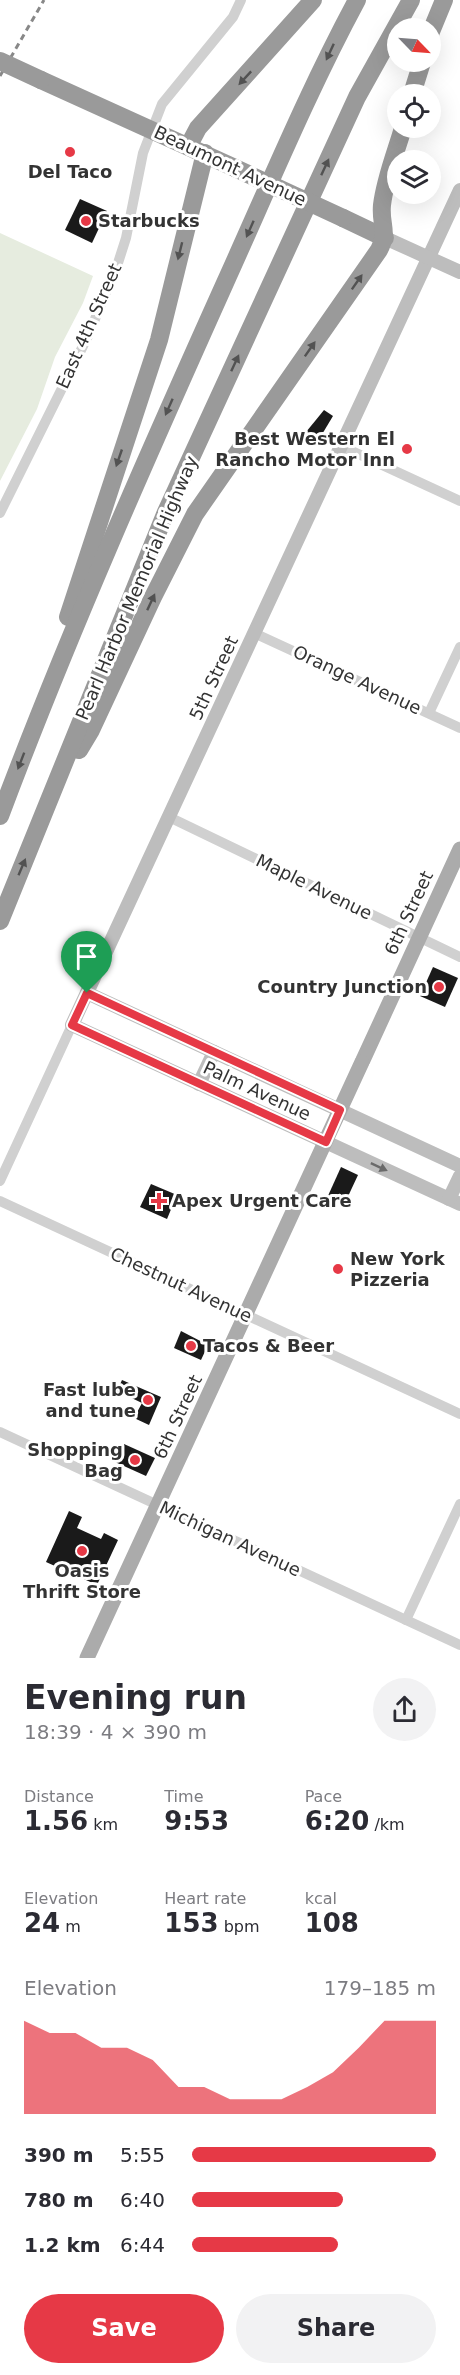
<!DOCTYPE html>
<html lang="en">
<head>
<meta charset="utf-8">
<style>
  :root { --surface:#fff; --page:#f2f2f3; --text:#2b2b33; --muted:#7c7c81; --accent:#e63946 }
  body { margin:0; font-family:"DejaVu Sans",sans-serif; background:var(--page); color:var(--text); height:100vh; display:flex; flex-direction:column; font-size:22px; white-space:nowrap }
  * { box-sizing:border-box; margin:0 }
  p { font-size:20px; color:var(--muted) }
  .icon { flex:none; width:33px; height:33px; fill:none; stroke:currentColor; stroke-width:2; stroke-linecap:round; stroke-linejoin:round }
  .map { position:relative; height:1658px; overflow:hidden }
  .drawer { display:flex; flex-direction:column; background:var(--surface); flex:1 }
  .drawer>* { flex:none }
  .needle { width:39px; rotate:115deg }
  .controls { position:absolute; left:387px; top:18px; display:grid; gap:12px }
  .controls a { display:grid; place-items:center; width:54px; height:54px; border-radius:50%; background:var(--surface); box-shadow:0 6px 24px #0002; font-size:30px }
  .pin { position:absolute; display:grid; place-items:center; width:51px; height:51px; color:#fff; margin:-62px -26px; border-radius:50% 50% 50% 0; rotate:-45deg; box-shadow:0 0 6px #0007 }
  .pin .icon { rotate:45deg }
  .round { display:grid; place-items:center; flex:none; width:63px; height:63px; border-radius:32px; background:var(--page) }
  .overview { display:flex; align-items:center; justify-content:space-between; height:102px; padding:0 24px }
  h1 { font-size:33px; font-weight:600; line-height:45px }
  .stats { display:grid; grid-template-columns:repeat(3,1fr); gap:9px; height:102px; padding:6px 24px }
  .stats div { display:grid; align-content:center }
  .stats b { font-size:26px; font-weight:600 }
  .stats small { font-size:16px; font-weight:400 }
  .stats p { font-size:16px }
  .chart { height:168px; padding:12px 24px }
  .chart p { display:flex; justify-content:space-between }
  .chart svg { width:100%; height:108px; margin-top:6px; fill:var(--accent); opacity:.7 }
  .primary-button { display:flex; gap:12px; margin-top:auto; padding:12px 24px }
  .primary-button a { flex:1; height:69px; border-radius:36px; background:var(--accent); color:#fff; font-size:24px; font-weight:600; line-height:69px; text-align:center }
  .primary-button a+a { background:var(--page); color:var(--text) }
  ul { padding:0 24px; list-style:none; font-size:20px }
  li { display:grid; grid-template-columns:96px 72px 1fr; align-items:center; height:45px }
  li i { height:15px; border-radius:8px; background:var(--accent) }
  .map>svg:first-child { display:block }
</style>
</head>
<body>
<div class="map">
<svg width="460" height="1658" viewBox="0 0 460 1658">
  <rect width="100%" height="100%" fill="#fff"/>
  <polygon fill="#e6ecdf" points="0,233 93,276 83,303 55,357 37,409 0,481"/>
  <g fill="#1a1a1a">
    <polygon points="80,199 107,211 92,243 65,230"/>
    <polygon points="324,410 333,416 315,446 302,437"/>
    <polygon points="433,967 458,978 445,1007 420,996"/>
    <polygon points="341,1167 358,1175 344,1205 327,1198"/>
    <polygon points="151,1184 177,1195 167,1219 140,1207"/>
    <polygon points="181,1331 208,1345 201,1360 174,1348"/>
    <polygon points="122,1380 161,1397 149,1425 134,1418 142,1403 117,1391"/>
    <polygon points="124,1444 155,1458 146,1476 115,1462"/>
    <polygon points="69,1511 82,1517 77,1528 101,1539 104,1533 118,1540 97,1585 46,1562"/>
  </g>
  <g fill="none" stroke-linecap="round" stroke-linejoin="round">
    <g stroke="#d0d0d0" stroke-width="10">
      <polyline points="341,446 460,501"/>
      <polyline points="0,513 88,336 118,263 126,238 143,153 162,104 233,17 241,0"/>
      <polyline points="254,633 460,728"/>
      <polyline points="429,713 460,647"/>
      <polyline points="169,817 460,957"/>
      <polyline points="0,1181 72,1025"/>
      <polyline points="0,1201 460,1414"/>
      <polyline points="0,1432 460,1645"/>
      <polyline points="406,1620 460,1504"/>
    </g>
    <g stroke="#bdbdbd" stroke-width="14">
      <polyline points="460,190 72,1025 460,1204"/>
      <polyline points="385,238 460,272"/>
      <polyline points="87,993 460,1166"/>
      <polyline points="199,1084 214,1052"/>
      <polyline points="449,1199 460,1176"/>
    </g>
    <g stroke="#ababab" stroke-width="15">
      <polyline points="363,1060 460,849"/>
      <polyline points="87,1658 362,1062"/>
    </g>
    <g stroke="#9a9a9a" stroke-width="18">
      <polyline points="430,34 444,0"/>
      <polyline points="41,80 235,168"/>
      <polyline points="412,94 422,62"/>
      <polyline points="189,145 198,128 313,0"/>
      <polyline points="343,218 385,238"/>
      <polyline points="68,617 159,340 205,153"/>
      <path d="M79 750 91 730 153 597 195 514 379 250C389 231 380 225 382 205 385 179 396 152 403 128"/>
      <path d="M0 816C68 635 146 459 225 283 268 188 308 91 357 0"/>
      <polyline points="0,921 166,512 357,97 411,0"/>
    </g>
    <polyline stroke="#888" stroke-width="3" stroke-dasharray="6 4.5" stroke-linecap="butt" points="0,76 44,0"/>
    <g stroke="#9a9a9a" stroke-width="18">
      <polyline points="0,61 41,80"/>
      <polyline points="235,168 343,218"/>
    </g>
  </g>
  <defs><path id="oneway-solid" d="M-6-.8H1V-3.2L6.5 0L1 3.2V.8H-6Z" transform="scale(1.5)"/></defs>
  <g fill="#525252">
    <use href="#oneway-solid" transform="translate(330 52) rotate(115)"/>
    <use href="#oneway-solid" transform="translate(245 78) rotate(133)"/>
    <use href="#oneway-solid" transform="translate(325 167) rotate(-65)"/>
    <use href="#oneway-solid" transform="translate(250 229) rotate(114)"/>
    <use href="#oneway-solid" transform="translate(180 251) rotate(104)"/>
    <use href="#oneway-solid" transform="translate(357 282) rotate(-55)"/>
    <use href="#oneway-solid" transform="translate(310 349) rotate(-55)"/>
    <use href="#oneway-solid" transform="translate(235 363) rotate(-65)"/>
    <use href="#oneway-solid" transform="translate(169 407) rotate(114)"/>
    <use href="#oneway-solid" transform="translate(119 458) rotate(109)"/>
    <use href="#oneway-solid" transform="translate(151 602) rotate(-65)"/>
    <use href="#oneway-solid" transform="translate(21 761) rotate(111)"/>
    <use href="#oneway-solid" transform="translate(22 867) rotate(-67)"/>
  </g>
  <use fill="#6a6a6a" href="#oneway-solid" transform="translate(379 1167) rotate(25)"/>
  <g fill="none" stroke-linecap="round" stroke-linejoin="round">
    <defs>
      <polygon id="route" points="87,993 340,1110 326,1142 72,1025"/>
    </defs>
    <use href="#route" stroke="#fff" stroke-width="12"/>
    <use href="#route" stroke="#e63946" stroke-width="8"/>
  </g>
  <g fill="#e63946" stroke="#fff" stroke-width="2">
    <circle cx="70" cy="152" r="6"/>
    <circle cx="86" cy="221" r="6"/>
    <circle cx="407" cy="449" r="6"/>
    <circle cx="439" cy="987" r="6"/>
    <path d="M156 1192h6v6h6v6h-6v6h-6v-6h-6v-6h6z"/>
    <circle cx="338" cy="1269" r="6"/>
    <circle cx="191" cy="1346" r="6"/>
    <circle cx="148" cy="1400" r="6"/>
    <circle cx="135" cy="1460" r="6"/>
    <circle cx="82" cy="1551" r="6"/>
  </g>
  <g text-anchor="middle" stroke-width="6" stroke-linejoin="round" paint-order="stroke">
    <g font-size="18" fill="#333" stroke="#fff">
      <text transform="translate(230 166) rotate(25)" y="6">Beaumont Avenue</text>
      <text transform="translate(89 326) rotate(-66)" y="6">East 4th Street</text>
      <text transform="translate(137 588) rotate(-67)" y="6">Pearl Harbor Memorial Highway</text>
      <text transform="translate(214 678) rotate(-65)" y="6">5th Street</text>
      <text transform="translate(357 680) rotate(25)" y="6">Orange Avenue</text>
      <text transform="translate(314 887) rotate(26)" y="6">Maple Avenue</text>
      <text transform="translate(409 913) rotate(-65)" y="6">6th Street</text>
      <text transform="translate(257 1091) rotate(25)" y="6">Palm Avenue</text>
      <text transform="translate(181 1285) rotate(25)" y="6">Chestnut Avenue</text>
      <text transform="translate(178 1417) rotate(-65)" y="6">6th Street</text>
      <text transform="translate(230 1539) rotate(25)" y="6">Michigan Avenue</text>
    </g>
    <g font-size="18" font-weight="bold" fill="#333" stroke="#fff" text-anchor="start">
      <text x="70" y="178" text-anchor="middle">Del Taco</text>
      <text x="98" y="227">Starbucks</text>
      <text x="395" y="445" text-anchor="end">Best Western El<tspan x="395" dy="21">Rancho Motor Inn</tspan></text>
      <text x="427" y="993" text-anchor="end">Country Junction</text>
      <text x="172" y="1207">Apex Urgent Care</text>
      <text x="350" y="1265">New York<tspan x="350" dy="21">Pizzeria</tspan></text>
      <text x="203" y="1352">Tacos &amp; Beer</text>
      <text x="136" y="1396" text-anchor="end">Fast lube<tspan x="136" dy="21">and tune</tspan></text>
      <text x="123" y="1456" text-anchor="end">Shopping<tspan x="123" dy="21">Bag</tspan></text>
      <text x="82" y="1577" text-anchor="middle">Oasis<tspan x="82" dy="21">Thrift Store</tspan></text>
    </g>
  </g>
</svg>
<div class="controls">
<a><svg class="needle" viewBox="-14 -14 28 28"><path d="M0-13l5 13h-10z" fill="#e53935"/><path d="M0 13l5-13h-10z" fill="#7c7c81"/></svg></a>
<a><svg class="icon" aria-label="locate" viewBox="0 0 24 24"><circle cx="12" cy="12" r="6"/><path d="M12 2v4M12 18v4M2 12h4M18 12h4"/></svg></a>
<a><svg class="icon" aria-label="layers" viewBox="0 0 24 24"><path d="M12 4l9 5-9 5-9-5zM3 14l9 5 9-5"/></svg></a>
</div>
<div class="pin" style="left:87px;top:993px;background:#1e9e55"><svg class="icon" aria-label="arrive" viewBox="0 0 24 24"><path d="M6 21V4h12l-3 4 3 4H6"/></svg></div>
</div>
<section class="drawer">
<div class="overview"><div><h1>Evening run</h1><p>18:39 · 4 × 390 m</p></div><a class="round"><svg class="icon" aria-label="share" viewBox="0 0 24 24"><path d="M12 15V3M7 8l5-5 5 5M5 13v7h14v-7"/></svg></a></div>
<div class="stats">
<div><p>Distance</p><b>1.56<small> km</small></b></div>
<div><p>Time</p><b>9:53</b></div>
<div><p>Pace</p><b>6:20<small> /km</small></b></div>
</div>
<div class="stats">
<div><p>Elevation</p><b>24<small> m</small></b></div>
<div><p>Heart rate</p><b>153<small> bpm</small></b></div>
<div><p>kcal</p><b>108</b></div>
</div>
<div class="chart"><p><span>Elevation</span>179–185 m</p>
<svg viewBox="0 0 160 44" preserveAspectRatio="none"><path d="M0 44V6L10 11L20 11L30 17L40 17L50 22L60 33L70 33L80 38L90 38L100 38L110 33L120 27L130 17L140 6L150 6L160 6V44z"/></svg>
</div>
<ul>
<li><b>390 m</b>5:55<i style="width:100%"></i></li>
<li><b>780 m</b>6:40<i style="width:62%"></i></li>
<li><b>1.2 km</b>6:44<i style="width:60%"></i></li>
</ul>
<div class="primary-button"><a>Save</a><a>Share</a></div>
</section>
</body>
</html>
